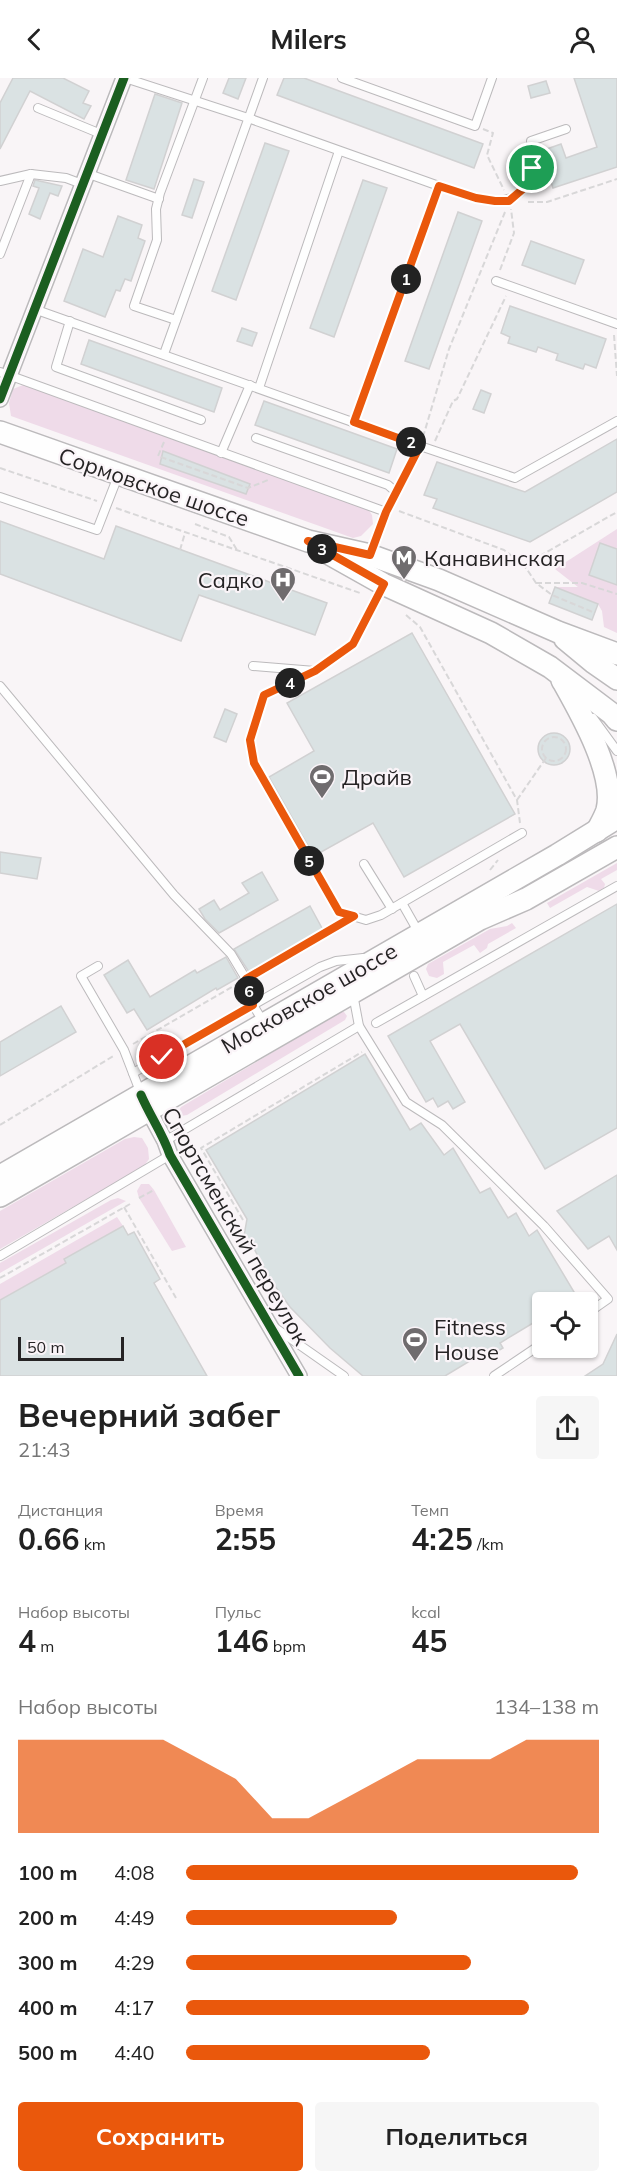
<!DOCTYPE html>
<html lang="ru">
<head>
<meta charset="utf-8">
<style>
  :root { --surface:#fff; --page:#f6f6f6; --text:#222; --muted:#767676; --accent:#ea580c }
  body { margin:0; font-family:Mulish,sans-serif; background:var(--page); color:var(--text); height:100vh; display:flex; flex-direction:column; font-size:22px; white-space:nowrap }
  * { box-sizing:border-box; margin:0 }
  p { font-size:20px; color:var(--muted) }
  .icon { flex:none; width:33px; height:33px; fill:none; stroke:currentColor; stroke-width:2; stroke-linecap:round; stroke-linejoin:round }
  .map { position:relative; height:1298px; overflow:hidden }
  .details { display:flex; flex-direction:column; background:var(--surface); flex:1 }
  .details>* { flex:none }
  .controls { position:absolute; left:532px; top:1214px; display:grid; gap:12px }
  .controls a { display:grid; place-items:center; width:66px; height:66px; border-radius:6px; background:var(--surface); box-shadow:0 2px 4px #0004; font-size:30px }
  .scale { position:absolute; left:18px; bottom:15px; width:106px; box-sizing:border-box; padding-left:6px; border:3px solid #252324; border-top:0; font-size:16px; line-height:21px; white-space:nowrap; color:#252324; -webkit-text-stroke:4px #faf4f8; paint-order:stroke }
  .pin { position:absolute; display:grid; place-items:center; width:51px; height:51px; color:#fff; margin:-26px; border:3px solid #fff; border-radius:50%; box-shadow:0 2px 6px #0007 }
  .km { position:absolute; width:30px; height:30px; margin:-15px; border-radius:50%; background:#222; color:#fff; font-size:16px; line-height:30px; text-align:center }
  .round { display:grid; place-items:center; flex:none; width:63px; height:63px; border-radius:6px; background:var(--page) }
  .head { display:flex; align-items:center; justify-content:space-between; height:102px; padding:0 18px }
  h1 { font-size:33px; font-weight:700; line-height:45px }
  .stats { display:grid; grid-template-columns:repeat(3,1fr); gap:9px; height:102px; padding:6px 18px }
  .stats div { display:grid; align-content:center }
  .stats b { font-size:30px; font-weight:700 }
  .stats small { font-size:16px; font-weight:400 }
  .stats p { font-size:16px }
  .chart { height:168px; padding:12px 18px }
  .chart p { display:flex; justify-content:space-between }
  .chart svg { width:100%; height:108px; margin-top:6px; fill:var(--accent); opacity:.7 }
  .action { display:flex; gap:12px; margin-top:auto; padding:12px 18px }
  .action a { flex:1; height:69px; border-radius:6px; background:var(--accent); color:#fff; font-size:24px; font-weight:700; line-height:69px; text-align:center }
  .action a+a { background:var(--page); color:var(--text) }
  ul { padding:0 18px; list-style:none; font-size:20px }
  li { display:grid; grid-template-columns:96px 72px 1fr; align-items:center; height:45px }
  li i { height:15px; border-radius:8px; background:var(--accent) }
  header { display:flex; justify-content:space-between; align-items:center; height:78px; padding:0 18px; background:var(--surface); font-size:27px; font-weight:700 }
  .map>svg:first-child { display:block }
</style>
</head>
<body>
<header><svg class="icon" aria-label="back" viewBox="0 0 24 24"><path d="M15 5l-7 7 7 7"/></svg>Milers<svg class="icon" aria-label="person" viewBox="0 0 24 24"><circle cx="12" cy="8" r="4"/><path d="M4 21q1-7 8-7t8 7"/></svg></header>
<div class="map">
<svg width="617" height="1298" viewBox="0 0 617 1298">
  <rect width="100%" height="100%" fill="#f9f5f7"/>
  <g fill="#efdbe9">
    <polygon points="23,307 368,431 372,437 373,446 361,458 353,460 11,338 9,325 13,311"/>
    <polygon points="617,451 617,555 604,549 602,533 598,526 555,509 578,509 555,491"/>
    <polygon points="617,785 617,792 601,801 605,806 604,810 599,813 587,809 550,830 547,825"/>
    <polygon points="512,845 516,850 488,866 487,870 480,875 474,867 443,884 444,896 437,900 429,898 426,891 428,886 490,851 507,848"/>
    <polygon points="340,934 344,934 347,938 345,942 187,1037 181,1038 178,1034 181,1029"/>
    <polygon points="134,1059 142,1060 148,1070 149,1081 144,1088 0,1171 0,1133 125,1061"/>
    <polygon points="141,1106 149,1106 154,1112 186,1169 172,1173 139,1120 137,1113"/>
    <polygon points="118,1120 126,1123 0,1195 0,1185 111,1122"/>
    <polygon points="117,1139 123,1148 64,1181 66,1185 0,1222 0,1206"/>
  </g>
  <g fill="#dae2e3" stroke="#d1d1d2" stroke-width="1.5">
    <polygon points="13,0 63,0 89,13 83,25 91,28 84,41 30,13 0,71 0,25"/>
    <polygon points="229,0 246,0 238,21 223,15"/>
    <polygon points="284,0 304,0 483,66 474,90 277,17"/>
    <polygon points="574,0 617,0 617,89 553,110 541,73 561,66 566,80 597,69"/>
    <polygon points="546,3 550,15 531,20 528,8"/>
    <polygon points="155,16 182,25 154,111 126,102"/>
    <polygon points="265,65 289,73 236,222 212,213"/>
    <polygon points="194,101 204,104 192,140 182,137"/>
    <polygon points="35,102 62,108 58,118 50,115 40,141 29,136 39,110 33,108"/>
    <polygon points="363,102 387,110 334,259 310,250"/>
    <polygon points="458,134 482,143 429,291 405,283"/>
    <polygon points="118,138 142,147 138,160 145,163 131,203 125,201 120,213 116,212 105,239 64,223 83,171 103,179"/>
    <polygon points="531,163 584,182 575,206 522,187"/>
    <polygon points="510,228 606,261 596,290 585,286 583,291 556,282 558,276 538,269 536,274 508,265 510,259 501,255"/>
    <polygon points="242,250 257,255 252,268 237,263"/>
    <polygon points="89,262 222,310 214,334 81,286"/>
    <polygon points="481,312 491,316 484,335 473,331"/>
    <polygon points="264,323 397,371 389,395 255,347"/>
    <polygon points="617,361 617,414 530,464 433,430 437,421 424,417 437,384 525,414"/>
    <polygon points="163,373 250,406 246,416 160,386"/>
    <polygon points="0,443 104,481 116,448 327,525 315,557 199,517 181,563 0,496"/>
    <polygon points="600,465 617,471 617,507 589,497"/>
    <polygon points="555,509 598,526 592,542 549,525"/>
    <polygon points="412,555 515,736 404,799 373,745 314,778 269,699 314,673 287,625"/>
    <polygon points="225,631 237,636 226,664 214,659"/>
    <circle cx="554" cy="671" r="16"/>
    <polygon points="0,774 41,780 37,801 0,795"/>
    <polygon points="262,794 278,822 219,855 205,841 199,831 214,822 220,832 249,815 242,805"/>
    <polygon points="617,826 617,1050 545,1091 460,946 430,963 465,1024 453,1031 448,1023 438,1029 433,1020 426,1024 388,958"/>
    <polygon points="310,828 323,852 249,894 234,871"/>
    <polygon points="226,879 238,900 217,912 216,910 147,952 134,931 127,935 104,897 128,882 150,919 195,892 197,895"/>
    <polygon points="61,928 76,954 0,998 0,964"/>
    <polygon points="365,976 410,1052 421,1045 444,1077 453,1070 480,1115 490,1110 508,1140 516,1135 529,1158 537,1152 577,1219 568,1224 543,1224 543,1239 500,1265 503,1270 481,1283 478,1278 445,1298 363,1298 330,1270 290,1229 270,1201 251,1165 242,1169 247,1141 206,1072"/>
    <polygon points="617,1097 617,1172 609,1158 588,1171 557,1133"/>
    <polygon points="123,1148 128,1157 134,1154 160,1201 154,1205 207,1298 0,1298 0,1222 66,1185 64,1181"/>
    <polygon points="617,1256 617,1298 585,1298 603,1286"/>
  </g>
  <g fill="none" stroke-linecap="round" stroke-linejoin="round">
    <defs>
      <g id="lane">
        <polyline points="125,0 248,40 439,108"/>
        <polyline points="342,0 475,48 492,0"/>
        <polyline points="38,30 101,56"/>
        <polyline points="86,95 159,121"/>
        <polyline points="0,103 31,96 66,100 82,106"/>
        <polyline points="0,176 31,96"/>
        <polyline points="496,203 617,246"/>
        <polyline points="34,231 420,368 386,434 371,475"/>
        <polyline points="176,242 134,228 157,162 156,131 160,115 203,0"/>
        <polyline points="70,243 56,289 201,342"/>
        <polyline points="164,276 263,0"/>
        <polyline points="0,294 386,434"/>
        <polyline points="259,310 339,73"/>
        <path d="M354 344 439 108C472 119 521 142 532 91 534 82 532 71 531 63L566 51"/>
        <polyline points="256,360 388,407 396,414"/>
        <polyline points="420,368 515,400 617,343"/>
        <polyline points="221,375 250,307"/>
        <polyline points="0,419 97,452 118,398"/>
        <polyline points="253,588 315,593 353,566 383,507"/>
        <polyline points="315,593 264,617 250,662 254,685 339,834 366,842 381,837 522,755"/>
        <polyline points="0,608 174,817 231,876 246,901 253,927 264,945"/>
        <polyline points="593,640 617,673"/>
        <polyline points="364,786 392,831"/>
        <polyline points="402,825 419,855"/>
        <polyline points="98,888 81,898 124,972 141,1016"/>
        <polyline points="414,898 423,918"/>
        <polyline points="353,916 359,948 406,1024 442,1047 544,1148 608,1221 588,1235"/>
        <polyline points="376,945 617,808"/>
        <polyline points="133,995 320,889 336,883 363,880"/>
        <polyline points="165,1063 359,948"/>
        <polyline points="0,1178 170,1077"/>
        <polyline points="274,1249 344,1298"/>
        <polyline points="494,1298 543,1265"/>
      </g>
      <g id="street">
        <polyline points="0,321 124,0"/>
        <polyline points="144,1024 165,1063 170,1077 299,1298"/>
      </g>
      <g id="secondary">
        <polyline points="0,354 308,463 370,477 439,502 558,554 617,576"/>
        <polyline points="326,474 383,506 491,555 550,589 612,636 617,642"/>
        <polyline points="565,561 594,585 617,601"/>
        <path d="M562 602C580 634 616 696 607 732 605 739 600 747 597 753"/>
        <polyline points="0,1098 557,777 617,740"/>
        <polyline points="0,1118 480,841 526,821 617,769"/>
      </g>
    </defs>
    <use href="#lane" stroke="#bcbabc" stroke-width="10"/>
    <use href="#street" stroke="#bcbabc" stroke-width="18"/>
    <use href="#secondary" stroke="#bcbabc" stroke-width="24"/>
    <g stroke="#d8d7d8" stroke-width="2" stroke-dasharray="6 3" stroke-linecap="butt">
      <polyline points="483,51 493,55 487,77 504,112"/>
      <polyline points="528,124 547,124 617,101"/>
      <polyline points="500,192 514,155 511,131"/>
      <polyline points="614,257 617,298"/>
      <polyline points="423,359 449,271 505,134"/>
      <polyline points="435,363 453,323 457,321 506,218"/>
      <polyline points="164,364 158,378 248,410 268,402"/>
      <polyline points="0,390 97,423"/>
      <polyline points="116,430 360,515"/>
      <polyline points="399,433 504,472 524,487 536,505 552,517 595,535"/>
      <polyline points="195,446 229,459 237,472"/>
      <polyline points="180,472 185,455"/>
      <polyline points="524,487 617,434"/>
      <polyline points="536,505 582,505 617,516"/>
      <polyline points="406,537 420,549 517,722 520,745"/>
      <circle cx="554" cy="671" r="12"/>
      <polyline points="517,722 546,680"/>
      <polyline points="490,792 498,782"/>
      <polyline points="255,895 341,846"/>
      <polyline points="133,966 237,906"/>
      <polyline points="0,1047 115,977"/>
      <polyline points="139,1120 154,1112"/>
      <polyline points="124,1129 176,1220"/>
      <polyline points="243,1142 201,1070 362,974"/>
      <polyline points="0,1200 130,1126"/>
    </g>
    <use href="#lane" stroke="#fefefe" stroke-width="8"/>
    <use href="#street" stroke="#fefefe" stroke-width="15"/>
    <use href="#secondary" stroke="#fefefe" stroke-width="21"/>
    <defs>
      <g id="cycleway">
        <polyline points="0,321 124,0"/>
        <path d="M141 1017C150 1038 163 1056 170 1077L299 1298"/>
      </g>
    </defs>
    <use href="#cycleway" stroke="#faf4f8" stroke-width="13"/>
    <use href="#cycleway" stroke="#1b5e20" stroke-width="9"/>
  </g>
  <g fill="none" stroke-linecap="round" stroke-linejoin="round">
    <defs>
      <polyline id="route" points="162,979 253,927 246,901 354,838 339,834 254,685 250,662 264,617 315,593 353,566 384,506 308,463 370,477 386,434 420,368 354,344 439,108 476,120 495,123 509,123 524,110 532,90"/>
    </defs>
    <use href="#route" stroke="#fff" stroke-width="12"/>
    <use href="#route" stroke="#ea580c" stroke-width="8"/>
  </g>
  <defs>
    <symbol id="metro-pin" viewBox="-11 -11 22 30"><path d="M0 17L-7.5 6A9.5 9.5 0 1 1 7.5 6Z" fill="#6f6c6e" stroke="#faf4f8"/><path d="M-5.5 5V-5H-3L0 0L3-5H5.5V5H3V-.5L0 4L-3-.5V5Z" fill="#fff"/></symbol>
    <symbol id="hospital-pin" viewBox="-11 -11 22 30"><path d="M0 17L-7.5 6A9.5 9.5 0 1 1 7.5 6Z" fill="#6f6c6e" stroke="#faf4f8"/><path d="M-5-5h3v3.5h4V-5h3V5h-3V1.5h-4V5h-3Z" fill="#fff"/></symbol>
    <symbol id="stadium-pin" viewBox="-11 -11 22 30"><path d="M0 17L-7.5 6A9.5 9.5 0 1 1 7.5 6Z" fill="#6f6c6e" stroke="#faf4f8"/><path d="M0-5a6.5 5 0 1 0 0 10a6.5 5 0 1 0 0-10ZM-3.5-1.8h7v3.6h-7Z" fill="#fff"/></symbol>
  </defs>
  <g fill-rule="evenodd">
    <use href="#metro-pin" x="389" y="465" width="30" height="40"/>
    <use href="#hospital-pin" x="268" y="487" width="30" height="40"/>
    <use href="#stadium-pin" x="307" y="684" width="30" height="40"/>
    <use href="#stadium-pin" x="400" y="1247" width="30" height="40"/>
  </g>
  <g text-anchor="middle" stroke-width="4.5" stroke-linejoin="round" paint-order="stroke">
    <g font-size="22" fill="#252324" stroke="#faf4f8">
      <text transform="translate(154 409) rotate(19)" y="8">Сормовское шоссе</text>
      <text transform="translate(309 920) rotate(-30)" y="8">Московское шоссе</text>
      <text transform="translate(236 1148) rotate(60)" y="8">Спортсменский переулок</text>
    </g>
    <g font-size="22" fill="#252324" stroke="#faf4f8" text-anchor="start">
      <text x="424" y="488">Канавинская</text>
      <text x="264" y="510" text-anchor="end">Садко</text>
      <text x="342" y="707">Драйв</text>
      <text x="434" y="1257">Fitness<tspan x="434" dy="25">House</tspan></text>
    </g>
  </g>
</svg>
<div class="controls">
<a><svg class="icon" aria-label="locate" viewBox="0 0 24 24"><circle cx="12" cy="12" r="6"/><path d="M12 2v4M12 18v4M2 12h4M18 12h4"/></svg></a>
</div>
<div class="scale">50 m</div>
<div class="pin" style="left:532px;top:90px;background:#1e9e55"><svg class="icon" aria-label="arrive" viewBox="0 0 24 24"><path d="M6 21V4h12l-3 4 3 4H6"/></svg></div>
<div class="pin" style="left:162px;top:979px;background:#d93025"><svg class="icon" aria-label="check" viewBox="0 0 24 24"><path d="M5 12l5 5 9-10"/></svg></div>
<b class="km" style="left:406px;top:201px">1</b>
<b class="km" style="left:411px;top:364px">2</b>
<b class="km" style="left:322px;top:471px">3</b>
<b class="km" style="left:290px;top:605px">4</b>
<b class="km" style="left:309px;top:783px">5</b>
<b class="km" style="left:249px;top:913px">6</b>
</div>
<section class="details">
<div class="head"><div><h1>Вечерний забег</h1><p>21:43</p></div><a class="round"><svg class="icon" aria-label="share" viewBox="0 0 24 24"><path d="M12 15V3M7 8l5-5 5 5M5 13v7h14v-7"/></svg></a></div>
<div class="stats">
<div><p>Дистанция</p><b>0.66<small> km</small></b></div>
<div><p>Время</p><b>2:55</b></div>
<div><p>Темп</p><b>4:25<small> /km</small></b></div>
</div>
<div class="stats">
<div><p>Набор высоты</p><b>4<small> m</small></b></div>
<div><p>Пульс</p><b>146<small> bpm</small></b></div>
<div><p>kcal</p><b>45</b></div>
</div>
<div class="chart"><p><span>Набор высоты</span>134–138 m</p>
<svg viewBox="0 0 160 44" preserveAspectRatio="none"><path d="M0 44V6L10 6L20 6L30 6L40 6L50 14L60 22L70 38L80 38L90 30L100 22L110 14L120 14L130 14L140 6L150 6L160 6V44z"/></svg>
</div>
<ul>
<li><b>100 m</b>4:08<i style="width:95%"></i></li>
<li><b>200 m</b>4:49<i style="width:51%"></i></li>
<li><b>300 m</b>4:29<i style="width:69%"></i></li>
<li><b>400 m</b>4:17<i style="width:83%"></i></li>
<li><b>500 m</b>4:40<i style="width:59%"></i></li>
</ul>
<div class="action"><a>Сохранить</a><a>Поделиться</a></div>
</section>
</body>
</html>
